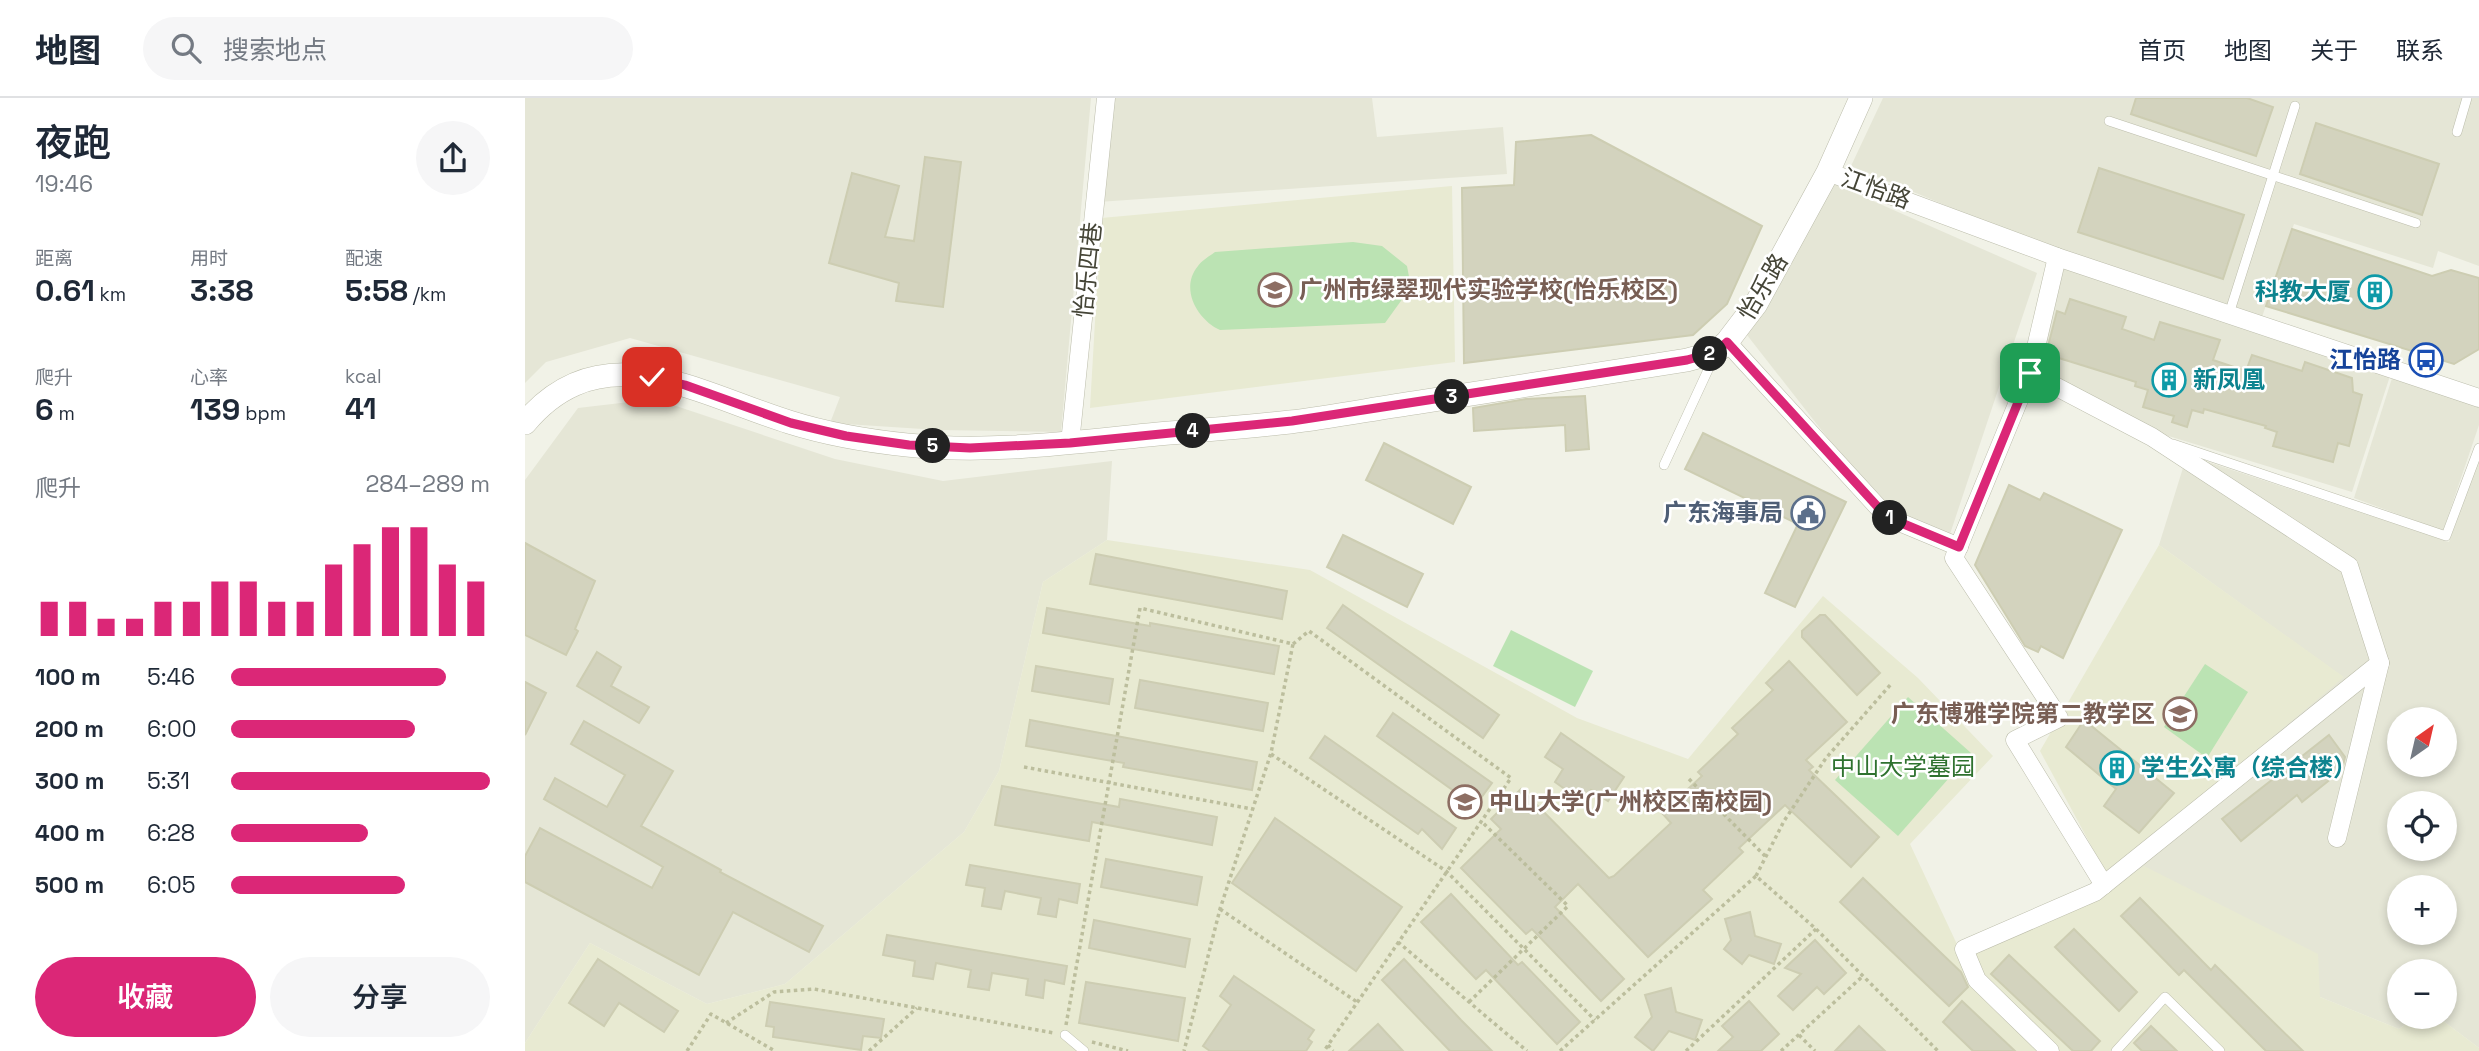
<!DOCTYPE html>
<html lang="zh">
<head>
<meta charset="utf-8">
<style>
  :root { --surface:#fff; --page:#f6f6f7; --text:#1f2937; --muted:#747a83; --line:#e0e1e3; --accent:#db2777 }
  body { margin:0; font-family:"Space Grotesk","Noto Sans SC",sans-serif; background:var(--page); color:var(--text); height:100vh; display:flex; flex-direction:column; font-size:26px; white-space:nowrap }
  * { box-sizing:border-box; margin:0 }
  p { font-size:23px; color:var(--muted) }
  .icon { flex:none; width:38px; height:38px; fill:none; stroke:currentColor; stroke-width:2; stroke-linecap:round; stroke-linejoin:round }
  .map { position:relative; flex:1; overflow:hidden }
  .details { display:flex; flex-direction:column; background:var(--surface); width:525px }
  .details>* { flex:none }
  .needle { width:46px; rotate:34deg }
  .controls { position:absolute; left:1862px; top:609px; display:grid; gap:14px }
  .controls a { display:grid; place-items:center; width:70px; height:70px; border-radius:50%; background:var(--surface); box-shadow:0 4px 10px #0003; font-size:35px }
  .pin { position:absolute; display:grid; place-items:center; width:60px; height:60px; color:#fff; margin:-30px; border-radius:14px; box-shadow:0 4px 10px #0006 }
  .km { position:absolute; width:35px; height:35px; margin:-18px; border-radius:50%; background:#222; color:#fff; font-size:19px; line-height:35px; text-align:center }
  .round { display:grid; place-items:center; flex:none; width:74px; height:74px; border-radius:37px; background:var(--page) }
  .head { display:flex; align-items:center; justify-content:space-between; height:119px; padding:0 35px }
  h1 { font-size:38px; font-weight:600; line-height:52px }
  .metrics { display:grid; grid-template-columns:repeat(3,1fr); gap:10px; height:119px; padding:7px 35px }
  .metrics div { display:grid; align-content:center }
  .metrics b { font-size:30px; font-weight:600 }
  .metrics small { font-size:19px; font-weight:400 }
  .metrics p { font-size:19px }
  .chart { height:196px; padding:14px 35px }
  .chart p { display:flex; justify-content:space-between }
  .chart svg { width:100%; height:126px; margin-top:7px; stroke:var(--accent); stroke-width:6 }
  .button { display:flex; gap:14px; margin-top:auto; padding:14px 35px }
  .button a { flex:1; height:80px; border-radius:42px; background:var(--accent); color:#fff; font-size:28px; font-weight:600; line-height:80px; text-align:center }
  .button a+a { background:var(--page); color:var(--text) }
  ul { padding:0 35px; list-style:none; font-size:23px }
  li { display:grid; grid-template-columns:112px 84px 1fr; align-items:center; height:52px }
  li i { height:18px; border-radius:9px; background:var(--accent) }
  header { display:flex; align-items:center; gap:42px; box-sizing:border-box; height:98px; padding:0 35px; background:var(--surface); border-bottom:2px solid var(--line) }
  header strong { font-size:33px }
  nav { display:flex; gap:38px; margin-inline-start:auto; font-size:24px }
  .search { width:490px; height:63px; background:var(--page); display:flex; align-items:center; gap:18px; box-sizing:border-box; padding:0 24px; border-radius:38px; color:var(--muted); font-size:26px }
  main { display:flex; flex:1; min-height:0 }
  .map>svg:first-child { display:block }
</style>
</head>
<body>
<header>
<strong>地图</strong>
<div class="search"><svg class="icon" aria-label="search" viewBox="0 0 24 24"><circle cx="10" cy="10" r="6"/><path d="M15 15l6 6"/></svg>搜索地点</div>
<nav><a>首页</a><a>地图</a><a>关于</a><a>联系</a></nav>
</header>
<main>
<section class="details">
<div class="head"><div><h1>夜跑</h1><p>19:46</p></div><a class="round"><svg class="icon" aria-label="share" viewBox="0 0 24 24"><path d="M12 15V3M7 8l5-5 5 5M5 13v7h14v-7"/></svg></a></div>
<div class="metrics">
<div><p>距离</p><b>0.61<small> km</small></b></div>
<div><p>用时</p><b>3:38</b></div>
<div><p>配速</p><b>5:58<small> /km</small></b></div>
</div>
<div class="metrics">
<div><p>爬升</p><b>6<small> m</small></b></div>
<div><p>心率</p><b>139<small> bpm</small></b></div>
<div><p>kcal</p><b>41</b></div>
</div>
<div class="chart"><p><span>爬升</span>284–289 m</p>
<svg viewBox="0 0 160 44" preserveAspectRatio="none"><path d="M5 44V32M15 44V32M25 44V38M35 44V38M45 44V32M55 44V32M65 44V25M75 44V25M85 44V32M95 44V32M105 44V19M115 44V12M125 44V6M135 44V6M145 44V19M155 44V25"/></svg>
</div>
<ul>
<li><b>100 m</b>5:46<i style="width:83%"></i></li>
<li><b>200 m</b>6:00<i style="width:71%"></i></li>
<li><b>300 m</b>5:31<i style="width:100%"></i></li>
<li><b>400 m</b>6:28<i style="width:53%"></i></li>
<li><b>500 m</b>6:05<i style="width:67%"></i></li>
</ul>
<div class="button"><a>收藏</a><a>分享</a></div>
</section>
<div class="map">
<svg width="1954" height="953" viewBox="0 0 1954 953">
  <rect width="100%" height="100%" fill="#f1f2e7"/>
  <g fill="#e5e6d6" fill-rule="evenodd">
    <polygon points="0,0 566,0 536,334 413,332 305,325 315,299 105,240 21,264 0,285"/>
    <polygon points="587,0 847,0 852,39 978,29 982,76 573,104"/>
    <polygon points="1358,0 1954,0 1954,168 1913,153 1908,170 1769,126 1737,219 1499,140 1326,68"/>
    <polygon points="1307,85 1512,175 1424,439 1355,407 1222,237"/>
    <polygon points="1535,164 1866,275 1827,394 1627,333 1511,272"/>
    <polygon points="1868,277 1954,307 1954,327 1918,433 1829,400"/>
    <polygon points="130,301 310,361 418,383 587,363 582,442 518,484 474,673 439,734 260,886 182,906 65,845 0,945 0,382 53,310"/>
    <path d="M1662 357 1924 444 1954 362V950L1913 919H1920V873H1874V919H1890L1874 931 1795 899 1583 791 1582 777 1818 579 1634 447ZM1874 621H1920V667H1874ZM1874 705H1920V751H1874ZM1874 789H1920V835H1874Z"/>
  </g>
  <g fill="#e8ead2">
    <polygon points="927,88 930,264 565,310 576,120"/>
    <polygon points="582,442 785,472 1052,620 1163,661 1298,498 1393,580 1468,658 1385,746 1437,857 1554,811 1619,768 1793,856 1795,899 1874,931 1890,919 1913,919 1954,950 1954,953 0,953 0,945 65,845 182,906 260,886 439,734 474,673 518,484"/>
    <polygon points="1634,447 1819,579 1582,777 1515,653"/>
  </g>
  <g fill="#bbe3b3">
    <path d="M828 144 857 148 882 168 886 189 860 225 695 232C673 222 654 191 673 168 677 162 685 158 690 154Z"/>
    <polygon points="986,532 1068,573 1050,609 968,568"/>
    <polygon points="1680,566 1723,594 1682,660 1639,629"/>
    <polygon points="1383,599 1446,655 1373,738 1310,682"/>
  </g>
  <g fill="#d3d3be" stroke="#cdcdb2" stroke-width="2">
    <polygon points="1611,0 1722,0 1748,9 1731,58 1606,16"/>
    <polygon points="1791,25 1914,66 1897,117 1775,76"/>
    <polygon points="1066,37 1237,128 1202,206 1168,237 939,265 937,90 989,87 991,44"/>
    <polygon points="400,59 436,64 418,209 371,203 374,185 304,165 327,75 374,88 360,139 389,143"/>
    <polygon points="1574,70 1719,117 1698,181 1553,134"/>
    <polygon points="1767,131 1907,178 1926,172 1954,180 1954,251 1929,266 1741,208"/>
    <polygon points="1545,201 1601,219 1597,231 1629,242 1635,224 1695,242 1688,262 1721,273 1727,257 1777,273 1780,264 1827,280 1828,294 1837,297 1824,348 1813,345 1808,364 1748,348 1752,334 1740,330 1741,328 1679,311 1678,315 1667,312 1662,329 1647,324 1649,318 1618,309 1623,292 1610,288 1611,284 1521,256 1532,213 1540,216"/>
    <polygon points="1060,298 1064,351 1041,353 1040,327 949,333 948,310 1001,301"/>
    <polygon points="1178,335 1321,404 1270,509 1240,495 1273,426 1160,371"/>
    <polygon points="859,345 946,389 928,426 841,382"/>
    <polygon points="1484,387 1515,402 1519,395 1597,432 1538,560 1516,548 1513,554 1500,548 1450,467"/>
    <polygon points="818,437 898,476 882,509 802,469"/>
    <polygon points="0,445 70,483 50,531 53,533 41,557 0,537"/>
    <polygon points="571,456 762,493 757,521 565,486"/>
    <polygon points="818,507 974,617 958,640 802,530"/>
    <polygon points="522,510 625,528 625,525 754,548 749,576 518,535"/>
    <polygon points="1295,517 1300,517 1355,575 1332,597 1277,539 1277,533"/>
    <polygon points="72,554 96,569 86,588 124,609 114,625 52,588"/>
    <polygon points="1264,563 1322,624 1281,662 1288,669 1284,672 1354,739 1326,769 1260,707 1214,750 1218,754 1178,792 1187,801 1123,859 1053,786 1030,809 1099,881 1076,903 1007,831 1001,836 936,770 976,731 966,721 996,691 1084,780 1089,778 1146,725 1137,715 1177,678 1173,674 1213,636 1207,630 1248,592 1241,585"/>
    <polygon points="511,568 588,581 584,606 507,593"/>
    <polygon points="615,582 743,605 738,633 610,610"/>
    <polygon points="0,584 21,595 0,637"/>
    <polygon points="868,615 967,685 950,708 852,638"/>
    <polygon points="505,622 732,664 727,692 598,669 599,665 501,648"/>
    <polygon points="1559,622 1649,695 1614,735 1579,708 1591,691 1541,649"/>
    <polygon points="59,623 148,673 116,728 196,772 195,774 298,828 284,854 208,814 174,877 0,784 0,758 15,730 127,790 138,769 19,701 30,680 82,709 100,677 46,646"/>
    <polygon points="1036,635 1099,679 1083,703 1066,692 1058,704 1030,684 1038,671 1020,659"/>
    <polygon points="1804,637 1820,659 1817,672 1777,704 1772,697 1716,743 1697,721"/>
    <polygon points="800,638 931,730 917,751 897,731 893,736 785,660"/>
    <polygon points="477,688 594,709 595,701 692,719 687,747 567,724 564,743 470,727"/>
    <polygon points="750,720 877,809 831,873 707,785"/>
    <polygon points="581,761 677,779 672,807 576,789"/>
    <polygon points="445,767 555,786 552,805 534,801 531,819 513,816 516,800 480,793 476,811 457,808 460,790 441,787"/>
    <polygon points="1338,780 1436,874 1443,889 1424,908 1315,804"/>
    <polygon points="926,796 993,867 997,864 1055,924 1032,946 961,872 951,881 896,824"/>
    <polygon points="1615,800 1686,872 1690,867 1778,953 1741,953 1659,872 1654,877 1596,818"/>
    <polygon points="1225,814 1230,838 1256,846 1249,866 1224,857 1217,866 1199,851 1206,842 1200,821"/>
    <polygon points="569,822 665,841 660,869 564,850"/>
    <polygon points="1549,831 1612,894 1594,913 1530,849"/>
    <polygon points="362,837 542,868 539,886 520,882 518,900 501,897 503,881 467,875 464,892 443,889 446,872 411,865 408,881 388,878 390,863 358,857"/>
    <polygon points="1290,842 1321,875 1299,896 1292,889 1268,912 1253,898 1276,876 1260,870"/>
    <polygon points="1484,857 1575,943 1566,953 1548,953 1466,876"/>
    <polygon points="73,861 153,913 139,934 94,905 79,928 44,905"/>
    <polygon points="879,861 936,922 967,953 925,953 857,882"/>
    <polygon points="709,878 789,932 783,941 787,944 781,953 685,953 678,948 706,907 695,898"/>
    <polygon points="561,884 660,900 653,943 554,925"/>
    <polygon points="1146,890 1151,914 1177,922 1170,942 1144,933 1128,953 1110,939 1127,919 1120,897"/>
    <polygon points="1224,903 1254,936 1236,953 1193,953 1208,939 1197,928"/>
    <polygon points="1437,903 1490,953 1448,953 1418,924"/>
    <polygon points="245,904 359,921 356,940 338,938 336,952 248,939 249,929 241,928"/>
    <polygon points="853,926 878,953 824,953"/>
    <polygon points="1334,928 1360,953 1310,953"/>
    <polygon points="1626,928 1652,953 1617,953 1609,945"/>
  </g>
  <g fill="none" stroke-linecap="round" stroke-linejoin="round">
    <defs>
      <g id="service">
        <polyline points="1584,23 1891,125"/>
        <polyline points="1932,34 1942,0"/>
        <polyline points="1704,216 1770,8"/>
        <polyline points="1648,346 1921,438 1954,350"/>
        <polyline points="1139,367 1189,259"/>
        <polyline points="540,937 559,953"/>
        <polyline points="1591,953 1640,899 1695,953"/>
      </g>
      <g id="minor">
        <polyline points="1303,74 1532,159 1954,300"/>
        <polyline points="1532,159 1505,275 1627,339 1824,468 1855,565 1812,740"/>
        <polyline points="1202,244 1362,419 1434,449"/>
        <polyline points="1505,275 1429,460 1534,620 1490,642 1579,787"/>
        <polyline points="545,345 581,0"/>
        <polyline points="1525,953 1452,882 1439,851 1570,794 1855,565"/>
      </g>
      <path id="tertiary" d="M0 325C77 233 173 296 264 324 302 336 343 343 382 347 465 356 550 344 633 336 677 332 721 329 765 324 808 319 852 310 895 304 984 290 1073 276 1162 262L1191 254 1202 244 1231 206 1303 74 1336 0"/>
    </defs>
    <use href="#service" stroke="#bcbdab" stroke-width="10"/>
    <use href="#minor" stroke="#bcbdab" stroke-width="19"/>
    <use href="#tertiary" stroke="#bcbdab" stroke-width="24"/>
    <g stroke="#bcbe9d" stroke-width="3.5" stroke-dasharray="3.5 3.5" stroke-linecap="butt">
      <polyline points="768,546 784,533 986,680 799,953"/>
      <polyline points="746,656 921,773 1070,922"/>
      <polyline points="499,669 727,711"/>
      <polyline points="1164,681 1240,758"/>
      <polyline points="1231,778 1259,723 1301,660 1367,585"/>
      <polyline points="695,811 832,904"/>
      <polyline points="873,844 1002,953"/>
      <polyline points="944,904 1043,808 956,723"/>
      <polyline points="201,925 249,894 289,891 529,935"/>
      <polyline points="541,927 615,510 768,546 746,655 695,811 659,953"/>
      <polyline points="1274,937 1290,953"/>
      <polyline points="567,944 603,953"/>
      <polyline points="803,947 808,953"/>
      <polyline points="162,953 186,916 250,953"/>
      <polyline points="344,953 392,910"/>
      <polyline points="1035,953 1231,778 1291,831 1413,953"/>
      <polyline points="1161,953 1291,831"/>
      <polyline points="1256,953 1338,878"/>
    </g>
    <use href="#service" stroke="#fff" stroke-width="9"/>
    <use href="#minor" stroke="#fff" stroke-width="18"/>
    <use href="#tertiary" stroke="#fff" stroke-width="23"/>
  </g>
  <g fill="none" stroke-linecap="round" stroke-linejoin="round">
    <defs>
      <polyline id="route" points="127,279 160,287 266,325 321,338 384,347 445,350 545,345 767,323 1162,262 1191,254 1202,244 1362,419 1434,449 1505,275"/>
    </defs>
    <use href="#route" stroke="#fff" stroke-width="14"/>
    <use href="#route" stroke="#db2777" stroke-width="9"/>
  </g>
  <defs>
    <symbol id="school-ring" viewBox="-11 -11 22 22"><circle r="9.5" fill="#fff" stroke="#8d6e63" stroke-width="1.5"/><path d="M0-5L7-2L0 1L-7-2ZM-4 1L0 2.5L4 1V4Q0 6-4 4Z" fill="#8d6e63"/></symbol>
    <symbol id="building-ring" viewBox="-11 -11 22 22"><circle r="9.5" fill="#fff" stroke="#0f9aa8" stroke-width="1.5"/><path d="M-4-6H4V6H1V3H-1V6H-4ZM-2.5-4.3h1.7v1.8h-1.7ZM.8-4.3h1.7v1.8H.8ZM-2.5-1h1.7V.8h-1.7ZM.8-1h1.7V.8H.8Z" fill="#0f9aa8"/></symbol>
    <symbol id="bus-ring" viewBox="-11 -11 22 22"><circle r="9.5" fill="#fff" stroke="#1a4fb4" stroke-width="1.5"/><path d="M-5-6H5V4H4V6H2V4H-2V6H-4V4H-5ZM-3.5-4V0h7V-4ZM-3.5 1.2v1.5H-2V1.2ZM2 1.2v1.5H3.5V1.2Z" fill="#1a4fb4"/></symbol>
    <symbol id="civic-ring" viewBox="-11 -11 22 22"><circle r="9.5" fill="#fff" stroke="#5c6f8a" stroke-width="1.5"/><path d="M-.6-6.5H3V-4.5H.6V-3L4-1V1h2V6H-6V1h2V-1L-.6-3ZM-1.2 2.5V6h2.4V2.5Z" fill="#5c6f8a"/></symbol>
    <symbol id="university-ring" viewBox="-11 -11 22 22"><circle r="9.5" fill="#fff" stroke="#8d6e63" stroke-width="1.5"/><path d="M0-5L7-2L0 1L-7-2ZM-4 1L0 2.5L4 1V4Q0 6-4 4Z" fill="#8d6e63"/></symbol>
  </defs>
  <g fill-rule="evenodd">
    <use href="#school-ring" x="731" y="173" width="38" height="38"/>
    <use href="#building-ring" x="1831" y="175" width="38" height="38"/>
    <use href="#bus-ring" x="1882" y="243" width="38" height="38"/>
    <use href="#building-ring" x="1625" y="263" width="38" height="38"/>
    <use href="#civic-ring" x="1264" y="396" width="38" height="38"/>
    <use href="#university-ring" x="1636" y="597" width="38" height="38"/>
    <use href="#building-ring" x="1573" y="651" width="38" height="38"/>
    <use href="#university-ring" x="921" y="685" width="38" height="38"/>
  </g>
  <g text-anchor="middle" stroke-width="5" stroke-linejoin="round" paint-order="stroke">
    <g font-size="24" fill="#454537" stroke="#fff">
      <text transform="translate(1351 91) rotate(20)" y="8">江怡路</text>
      <text transform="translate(563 172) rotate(-84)" y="8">怡乐四巷</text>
      <text transform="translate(1238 189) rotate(-59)" y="8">怡乐路</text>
    </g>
    <g font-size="24" font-weight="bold" fill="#785e54" stroke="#fff" text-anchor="start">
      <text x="774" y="200">广州市绿翠现代实验学校(怡乐校区)</text>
      <text x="1630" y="624" text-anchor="end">广东博雅学院第二教学区</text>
      <text x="964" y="712">中山大学(广州校区南校园)</text>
    </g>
    <g font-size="24" font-weight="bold" fill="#0d838f" stroke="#fff" text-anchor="start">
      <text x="1826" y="202" text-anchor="end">科教大厦</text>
      <text x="1668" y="290">新凤凰</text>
      <text x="1616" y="678">学生公寓（综合楼）</text>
    </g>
    <g font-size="24" font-weight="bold" fill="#164399" stroke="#fff" text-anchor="end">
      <text x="1876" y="270">江怡路</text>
    </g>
    <g font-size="24" font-weight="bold" fill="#4e5e75" stroke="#fff" text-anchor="end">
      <text x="1258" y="423">广东海事局</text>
    </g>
    <g font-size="24" fill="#2f722f" stroke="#fff">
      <text x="1378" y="677">中山大学墓园</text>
    </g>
  </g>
</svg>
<div class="controls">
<a><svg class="needle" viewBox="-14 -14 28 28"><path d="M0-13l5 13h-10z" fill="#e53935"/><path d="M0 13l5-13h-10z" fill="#747a83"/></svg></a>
<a><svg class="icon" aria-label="locate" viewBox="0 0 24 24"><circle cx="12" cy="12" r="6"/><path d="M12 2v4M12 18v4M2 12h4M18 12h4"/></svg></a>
<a>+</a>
<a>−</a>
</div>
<div class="pin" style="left:1505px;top:275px;background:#1e9e55"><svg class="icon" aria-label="arrive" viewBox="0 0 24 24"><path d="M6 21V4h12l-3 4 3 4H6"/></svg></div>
<div class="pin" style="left:127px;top:279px;background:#d93025"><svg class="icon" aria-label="check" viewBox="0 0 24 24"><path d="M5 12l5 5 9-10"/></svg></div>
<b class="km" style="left:1365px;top:420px">1</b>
<b class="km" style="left:1185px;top:256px">2</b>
<b class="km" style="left:927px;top:299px">3</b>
<b class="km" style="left:668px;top:333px">4</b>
<b class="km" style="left:408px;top:348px">5</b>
</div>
</main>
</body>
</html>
